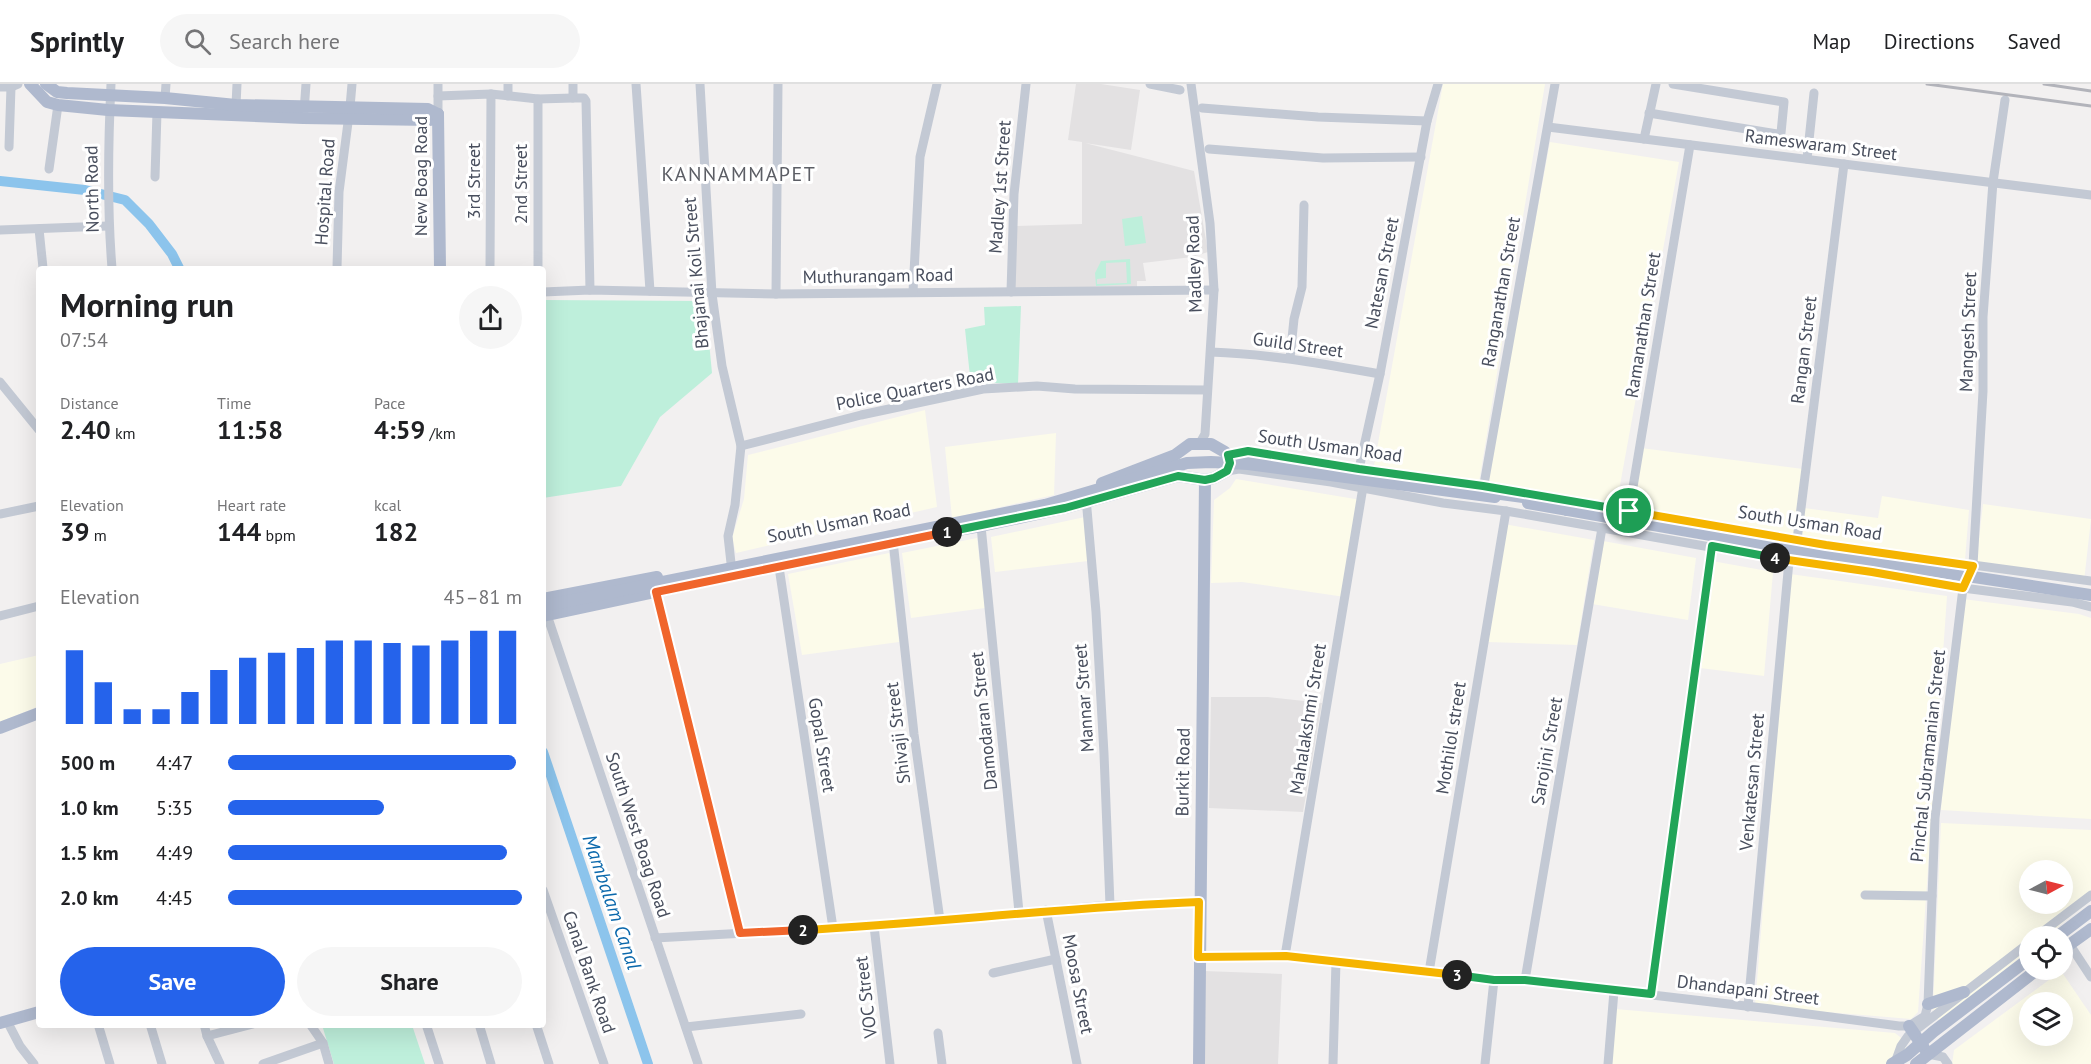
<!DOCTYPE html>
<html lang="en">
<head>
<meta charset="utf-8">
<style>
  :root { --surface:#fff; --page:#f6f6f6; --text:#202124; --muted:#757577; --line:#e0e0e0; --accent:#2563eb }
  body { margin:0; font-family:"PT Sans",sans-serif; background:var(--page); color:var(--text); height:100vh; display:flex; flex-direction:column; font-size:22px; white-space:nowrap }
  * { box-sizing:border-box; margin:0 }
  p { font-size:20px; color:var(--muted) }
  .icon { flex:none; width:33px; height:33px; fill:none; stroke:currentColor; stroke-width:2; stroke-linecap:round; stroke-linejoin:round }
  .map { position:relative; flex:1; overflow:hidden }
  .details { position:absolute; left:36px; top:182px; width:510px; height:762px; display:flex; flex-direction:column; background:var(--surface); border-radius:6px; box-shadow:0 6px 24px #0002 }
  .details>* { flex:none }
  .needle { width:39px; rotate:83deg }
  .tools { position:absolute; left:2019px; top:776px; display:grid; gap:12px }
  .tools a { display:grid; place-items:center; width:54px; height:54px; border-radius:50%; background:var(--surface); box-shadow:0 6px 24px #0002; font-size:30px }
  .pin { position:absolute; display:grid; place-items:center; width:51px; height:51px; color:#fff; margin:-26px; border:3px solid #fff; border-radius:50%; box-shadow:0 2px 6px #0007 }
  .km { position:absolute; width:30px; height:30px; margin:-15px; border-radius:50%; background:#222; color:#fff; font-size:16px; line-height:30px; text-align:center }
  .round { display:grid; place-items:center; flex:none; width:63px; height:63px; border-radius:32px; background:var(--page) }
  .headline { display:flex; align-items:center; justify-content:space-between; height:102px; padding:0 24px }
  h1 { font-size:33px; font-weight:700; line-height:45px }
  .figures { display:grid; grid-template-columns:repeat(3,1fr); gap:9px; height:102px; padding:6px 24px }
  .figures div { display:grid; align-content:center }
  .figures b { font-size:26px; font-weight:700 }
  .figures small { font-size:16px; font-weight:400 }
  .figures p { font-size:16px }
  .chart { height:168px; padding:12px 24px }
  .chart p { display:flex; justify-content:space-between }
  .chart svg { width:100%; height:108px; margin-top:6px; stroke:var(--accent); stroke-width:6 }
  .primary-button { display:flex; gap:12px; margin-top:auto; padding:12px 24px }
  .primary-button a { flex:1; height:69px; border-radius:36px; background:var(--accent); color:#fff; font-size:24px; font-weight:700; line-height:69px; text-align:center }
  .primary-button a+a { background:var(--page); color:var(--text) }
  ul { padding:0 24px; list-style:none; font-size:20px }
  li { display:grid; grid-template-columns:96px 72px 1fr; align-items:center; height:45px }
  li i { height:15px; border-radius:8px; background:var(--accent) }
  header { display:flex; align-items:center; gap:36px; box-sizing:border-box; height:84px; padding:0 30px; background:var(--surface); border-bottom:2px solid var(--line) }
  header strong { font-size:28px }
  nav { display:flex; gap:33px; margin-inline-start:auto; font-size:21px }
  .search { width:420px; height:54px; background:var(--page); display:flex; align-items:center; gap:15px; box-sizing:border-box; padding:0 21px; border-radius:33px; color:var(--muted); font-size:22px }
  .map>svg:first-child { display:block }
</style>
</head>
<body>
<header>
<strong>Sprintly</strong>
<div class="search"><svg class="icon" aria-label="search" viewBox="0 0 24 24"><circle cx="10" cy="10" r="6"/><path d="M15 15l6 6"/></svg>Search here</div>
<nav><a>Map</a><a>Directions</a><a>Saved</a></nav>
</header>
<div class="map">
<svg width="2091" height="980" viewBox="0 0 2091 980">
  <rect width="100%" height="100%" fill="#f2f0f0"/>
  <g fill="#fcfbea" fill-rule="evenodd">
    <polygon points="1443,0 1545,0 1478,404 1373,387"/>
    <polygon points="1550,58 1679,78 1616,423 1486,405"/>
    <polygon points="925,326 937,423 736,469 732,454 744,415 748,371"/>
    <polygon points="1056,349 1054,411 952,434 945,363"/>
    <polygon points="1641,364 1803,385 1797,452 1629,423"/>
    <polygon points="1236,395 1361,416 1345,513 1242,498 1211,499 1214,416 1230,404"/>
    <polygon points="1882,412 1969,426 1965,476 1799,455 1804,424 1878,434"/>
    <polygon points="1983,420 2091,435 2084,497 1976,482"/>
    <polygon points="1085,433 1088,477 995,488 991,453"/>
    <polygon points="1504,440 1594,456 1577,561 1488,558"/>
    <polygon points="977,454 985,524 911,534 902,469"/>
    <polygon points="1603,457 1696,474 1688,536 1592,520"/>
    <polygon points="889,469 899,558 802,571 788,490"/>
    <polygon points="1712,477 1773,488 1764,592 1700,584"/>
    <polygon points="1790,490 1947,512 1918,928 1911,935 1755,922"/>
    <polygon points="1963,515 2079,530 2091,534 2091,735 1941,726 1958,520"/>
    <polygon points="39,571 39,622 0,638 0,580"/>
    <path d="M1941 739 2091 746V815L2047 852H2030L2029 866 1943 937 1935 934 1933 923ZM2030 786H2062V819H2030Z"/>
    <path d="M2061 887 2091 931V980H1952L1954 966ZM2030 918H2062V951H2030Z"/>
    <polygon points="1615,925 1895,949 1905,957 1906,965 1887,980 1612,980"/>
  </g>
  <g fill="#e3e1e2">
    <polygon points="1076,0 1101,0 1140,6 1131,66 1085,59 1194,87 1208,168 1192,173 1143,179 1146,197 1137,197 1137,204 1013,205 1017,142 1082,140 1082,58 1068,56"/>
    <polygon points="1211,613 1268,613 1322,619 1303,728 1209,724"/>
    <polygon points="1204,887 1282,890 1278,980 1205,980"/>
  </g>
  <g fill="#beefdb" fill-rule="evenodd">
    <polygon points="1142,132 1146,159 1125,162 1122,135"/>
    <path d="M1130 175 1131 200 1096 202 1095 189 1101 177ZM1126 178 1127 199 1097 200V195L1106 194V179Z"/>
    <polygon points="543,216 698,217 698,237 707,237 712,289 660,333 621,402 543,414"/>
    <polygon points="1021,222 1018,300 993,299 971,302 965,245 985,241 984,223"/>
    <polygon points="322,941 412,941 425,980 334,980"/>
  </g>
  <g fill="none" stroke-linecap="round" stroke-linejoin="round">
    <g stroke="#8cc4ec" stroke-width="10">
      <polyline points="0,97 85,106 125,116 149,140 172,170 179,184"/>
      <polyline points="543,668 648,980"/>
    </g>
    <g stroke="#c3c9d4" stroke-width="9">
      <path d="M111 0C108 62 107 123 112 184"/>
      <polyline points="508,0 508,12"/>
      <polyline points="573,0 573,14 584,14 586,17 590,206"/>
      <polyline points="636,0 650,207"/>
      <polyline points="700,0 712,210 722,282 741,362 735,421 728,452 731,479"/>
      <polyline points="1150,0 1180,6"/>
      <polyline points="1191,0 1210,139 1214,206 1205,350 1200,359"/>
      <polyline points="0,3 11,3 18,0"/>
      <polyline points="438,12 491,10 538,15 573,14"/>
      <polyline points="165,14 166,0"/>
      <polyline points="538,15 538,184"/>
      <polyline points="236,21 237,0"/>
      <polyline points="1202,24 1318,33 1427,37"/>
      <polyline points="304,28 306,0"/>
      <polyline points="1649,29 1777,50 1781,49 1784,18 1673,0"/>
      <polyline points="438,30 438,0"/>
      <polyline points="1548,43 2091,111"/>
      <polyline points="1644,55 1656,0"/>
      <polyline points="9,63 11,3"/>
      <polyline points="1209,65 1323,74 1421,73"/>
      <polyline points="1807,75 1814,9"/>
      <polyline points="49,85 58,21"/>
      <polyline points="155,93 157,28"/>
      <polyline points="39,145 43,184"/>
      <polyline points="0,146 108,142"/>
      <polyline points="337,184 339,108 350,23 352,0"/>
      <polyline points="490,184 491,10"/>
      <polyline points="543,208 590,206 776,210 1214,206"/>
      <polyline points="913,208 920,73 937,0"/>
      <polyline points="1011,208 1014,110 1026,0"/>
      <polyline points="776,210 778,0"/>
      <path d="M1211 268C1269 270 1323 280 1380 290"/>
      <polyline points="1290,274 1294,235 1302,203 1304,121"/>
      <polyline points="0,298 39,346"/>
      <polyline points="741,362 861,331 983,305 1037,302 1075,305 1207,306"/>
      <polyline points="1228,371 1252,368"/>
      <polyline points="1283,373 1498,404"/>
      <polyline points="1359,385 1380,290 1427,37 1438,0"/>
      <polyline points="1227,387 1239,385 1331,398 1443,419 1506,427 1789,477 1872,488 1963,504 2072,518 2091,523"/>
      <polyline points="1483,406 1555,0"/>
      <polyline points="1086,414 1096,528 1104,670 1110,821"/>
      <polyline points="1553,414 1825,461 2091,497"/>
      <polyline points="1629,427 1690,61"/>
      <polyline points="0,430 39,422"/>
      <polyline points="981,442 1019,828"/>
      <polyline points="1797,456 1844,80"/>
      <polyline points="893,457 914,650 940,836"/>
      <polyline points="779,483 833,844"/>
      <polyline points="656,508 740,849"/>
      <polyline points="547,531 698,980"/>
      <polyline points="0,532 39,522"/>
      <polyline points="543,806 604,980"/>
      <polyline points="1865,811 1932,812"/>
      <polyline points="1046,826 1077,980"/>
      <polyline points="874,842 890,980"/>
      <polyline points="2037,852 2091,811"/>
      <polyline points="655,854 874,842 1110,821 1199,818"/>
      <polyline points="2070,861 2091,893"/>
      <polyline points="1285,872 1363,403"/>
      <polyline points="1199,873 1285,872 1494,896 1525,896 1771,925 1899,942 1909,942 1925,932 1928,920 1935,734 1963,504 1973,481 1983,307 1983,233 1993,98 2005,16"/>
      <polyline points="1429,888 1506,427"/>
      <polyline points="993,889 1056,875"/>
      <polyline points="1525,896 1602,444"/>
      <polyline points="1651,910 1712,462"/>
      <polyline points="1748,923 1789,477"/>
      <polyline points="7,937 20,962 34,980"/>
      <polyline points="98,940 110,980"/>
      <polyline points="150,940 162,980"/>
      <polyline points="204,940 207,952 220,980"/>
      <polyline points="310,940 323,959 329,980"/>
      <polyline points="426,940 439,980"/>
      <polyline points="479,940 491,980"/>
      <polyline points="536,940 549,980"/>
      <polyline points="686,943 801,930"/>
      <polyline points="938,949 942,980"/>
      <polyline points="207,952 253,940"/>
      <polyline points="1928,970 1943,973 1948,980"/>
      <polyline points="1896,976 1901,962 1908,952 2030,858"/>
      <polyline points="263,980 323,959"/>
      <polyline points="1333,980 1336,878"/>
      <polyline points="1485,980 1494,896"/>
      <polyline points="1608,980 1614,907"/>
    </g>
    <g stroke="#afb9ce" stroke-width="12">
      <polyline points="30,0 47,18 58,21 108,26 303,34 430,36 438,30"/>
      <polyline points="46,0 57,8 67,9 165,14 236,21 428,25 438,30"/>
      <polyline points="438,30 440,184"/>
      <polyline points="1248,367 1252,373 1292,380"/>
      <polyline points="1528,419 1790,465"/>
      <polyline points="543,515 657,493"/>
      <polyline points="543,532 893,457 981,442 1065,424 1178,392 1205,396 1214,394 1227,387 1229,375 1225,368 1211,360 1190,360 1175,371 1102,399"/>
      <polyline points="0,644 39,629"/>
      <polyline points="2058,852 2091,827"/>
      <polyline points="2062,866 2091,845"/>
      <polyline points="1928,920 1964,908"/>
      <polyline points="0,939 39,928"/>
      <polyline points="1909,942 1924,964"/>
      <polyline points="1199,980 1205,396"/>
      <polyline points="1892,980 1907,971 1933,948 2030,874"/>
      <polyline points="1916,980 2038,885"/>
    </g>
    <g stroke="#b2b3ba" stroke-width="3">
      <polyline points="1927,0 2091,22"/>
      <polyline points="2044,0 2091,7"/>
    </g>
    <g stroke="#afb9ce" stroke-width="12">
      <polyline points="1486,408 1558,418 1567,426"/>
      <polyline points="1790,465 2091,511"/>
      <polyline points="543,522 1045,421 1187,379 1211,378 1248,380 1495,413"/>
    </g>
  </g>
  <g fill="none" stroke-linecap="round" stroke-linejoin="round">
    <defs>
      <polyline id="split-1" points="947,448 1065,424 1178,392 1205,396 1214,394 1227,387 1230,379 1228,371 1248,367 1359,385 1483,402 1629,427"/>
      <polyline id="split-2" points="803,846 740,849 656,508 947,448"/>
      <path id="split-3" d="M803 846C935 839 1066 823 1199 818L1198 873 1286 872 1457 891"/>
      <polyline id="split-4" points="1457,891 1494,896 1525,896 1651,910 1712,462 1775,474"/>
      <polyline id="split-5" points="1629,427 1826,461 1973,482 1963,504 1872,488 1775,474"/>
    </defs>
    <use href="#split-1" stroke="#fff" stroke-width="12"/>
    <use href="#split-2" stroke="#fff" stroke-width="12"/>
    <use href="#split-3" stroke="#fff" stroke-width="12"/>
    <use href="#split-4" stroke="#fff" stroke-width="12"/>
    <use href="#split-5" stroke="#fff" stroke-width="12"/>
    <use href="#split-1" stroke="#22a559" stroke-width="8"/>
    <use href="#split-2" stroke="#f0652b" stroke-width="8"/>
    <use href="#split-3" stroke="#f5b400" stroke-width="8"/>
    <use href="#split-4" stroke="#22a559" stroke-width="8"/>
    <use href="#split-5" stroke="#f5b400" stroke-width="8"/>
  </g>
  <g text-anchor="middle" stroke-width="6" stroke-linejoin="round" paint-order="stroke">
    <g font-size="18" fill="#484e5d" stroke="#fff">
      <text transform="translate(1821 61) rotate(7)" y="6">Rameswaram Street</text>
      <text transform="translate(421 92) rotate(-90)" y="6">New Boag Road</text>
      <text transform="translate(474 97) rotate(-90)" y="6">3rd Street</text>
      <text transform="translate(521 100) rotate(-90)" y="6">2nd Street</text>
      <text transform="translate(1000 103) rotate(-86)" y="6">Madley 1st Street</text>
      <text transform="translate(92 105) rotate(-91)" y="6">North Road</text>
      <text transform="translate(325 108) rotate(-86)" y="6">Hospital Road</text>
      <text transform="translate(1194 180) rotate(-92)" y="6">Madley Road</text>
      <text transform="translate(696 189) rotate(-95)" y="6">Bhajanai Koil Street</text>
      <text transform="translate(1382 189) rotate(-79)" y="6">Natesan Street</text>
      <text transform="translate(878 192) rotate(-1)" y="6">Muthurangam Road</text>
      <text transform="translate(1501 208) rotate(-80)" y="6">Ranganathan Street</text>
      <text transform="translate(1643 241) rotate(-81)" y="6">Ramanathan Street</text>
      <text transform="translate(1968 248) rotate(-88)" y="6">Mangesh Street</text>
      <text transform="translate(1298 261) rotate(8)" y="6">Guild Street</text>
      <text transform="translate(1804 266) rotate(-83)" y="6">Rangan Street</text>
      <text transform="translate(915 305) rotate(-11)" y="6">Police Quarters Road</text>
      <text transform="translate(1330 362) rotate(8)" y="6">South Usman Road</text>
      <text transform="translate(839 439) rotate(-11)" y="6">South Usman Road</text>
      <text transform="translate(1810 439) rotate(9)" y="6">South Usman Road</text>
      <text transform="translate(1084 614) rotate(-94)" y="6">Mannar Street</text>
      <text transform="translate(1308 635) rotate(-81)" y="6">Mahalakshmi Street</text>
      <text transform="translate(984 637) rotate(-96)" y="6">Damodaran Street</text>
      <text transform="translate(898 649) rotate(-97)" y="6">Shivaji Street</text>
      <text transform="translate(1451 654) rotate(-81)" y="6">Mothilol street</text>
      <text transform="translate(822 661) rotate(81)" y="6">Gopal Street</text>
      <text transform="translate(1547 667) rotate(-80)" y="6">Sarojini Street</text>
      <text transform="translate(1928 672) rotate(-84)" y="6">Pinchal Subramanian Street</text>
      <text transform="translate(1183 688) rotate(-89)" y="6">Burkit Road</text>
      <text transform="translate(1752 698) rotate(-85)" y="6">Venkatesan Street</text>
      <text transform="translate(638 751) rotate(72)" y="6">South West Boag Road</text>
      <text transform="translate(589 888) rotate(71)" y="6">Canal Bank Road</text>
      <text transform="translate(1078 900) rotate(79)" y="6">Moosa Street</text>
      <text transform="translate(1748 906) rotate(7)" y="6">Dhandapani Street</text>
      <text transform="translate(866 913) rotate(-97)" y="6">VOC Street</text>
    </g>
    <g font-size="20" letter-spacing="1.5" fill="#5c5e65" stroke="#fff">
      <text x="739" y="97">KANNAMMAPET</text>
    </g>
    <g font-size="20" font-style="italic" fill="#0c69ac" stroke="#fff">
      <text transform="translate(612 818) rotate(71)" y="7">Mambalam Canal</text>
    </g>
  </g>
</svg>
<div class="tools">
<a><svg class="needle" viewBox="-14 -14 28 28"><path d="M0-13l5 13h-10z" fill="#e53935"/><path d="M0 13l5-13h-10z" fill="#757577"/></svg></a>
<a><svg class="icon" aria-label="locate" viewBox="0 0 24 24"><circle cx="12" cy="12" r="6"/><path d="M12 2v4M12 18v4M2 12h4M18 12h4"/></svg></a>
<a><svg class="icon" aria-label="layers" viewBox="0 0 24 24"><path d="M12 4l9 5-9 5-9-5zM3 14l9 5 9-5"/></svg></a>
</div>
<div class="pin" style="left:1629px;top:427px;background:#1e9e55"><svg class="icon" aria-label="arrive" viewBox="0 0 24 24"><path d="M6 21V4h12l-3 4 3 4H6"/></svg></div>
<b class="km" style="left:947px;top:448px">1</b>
<b class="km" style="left:803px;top:846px">2</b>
<b class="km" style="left:1457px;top:891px">3</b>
<b class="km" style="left:1775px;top:474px">4</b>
<section class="details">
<div class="headline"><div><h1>Morning run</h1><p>07:54</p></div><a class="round"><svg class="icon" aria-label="share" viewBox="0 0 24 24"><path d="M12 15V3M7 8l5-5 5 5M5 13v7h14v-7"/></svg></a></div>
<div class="figures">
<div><p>Distance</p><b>2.40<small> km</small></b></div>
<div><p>Time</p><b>11:58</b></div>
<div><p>Pace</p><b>4:59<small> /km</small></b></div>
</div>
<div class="figures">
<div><p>Elevation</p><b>39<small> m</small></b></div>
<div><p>Heart rate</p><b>144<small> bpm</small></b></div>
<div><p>kcal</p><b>182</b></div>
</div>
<div class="chart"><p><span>Elevation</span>45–81 m</p>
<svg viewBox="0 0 160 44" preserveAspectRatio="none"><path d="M5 44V14M15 44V27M25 44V38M35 44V38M45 44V31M55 44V22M65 44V17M75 44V15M85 44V13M95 44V10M105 44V10M115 44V11M125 44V12M135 44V10M145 44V6M155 44V6"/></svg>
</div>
<ul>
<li><b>500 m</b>4:47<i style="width:98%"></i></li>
<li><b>1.0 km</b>5:35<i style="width:53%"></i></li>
<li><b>1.5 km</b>4:49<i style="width:95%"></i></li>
<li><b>2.0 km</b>4:45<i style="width:100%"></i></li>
</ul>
<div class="primary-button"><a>Save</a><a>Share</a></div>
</section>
</div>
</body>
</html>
